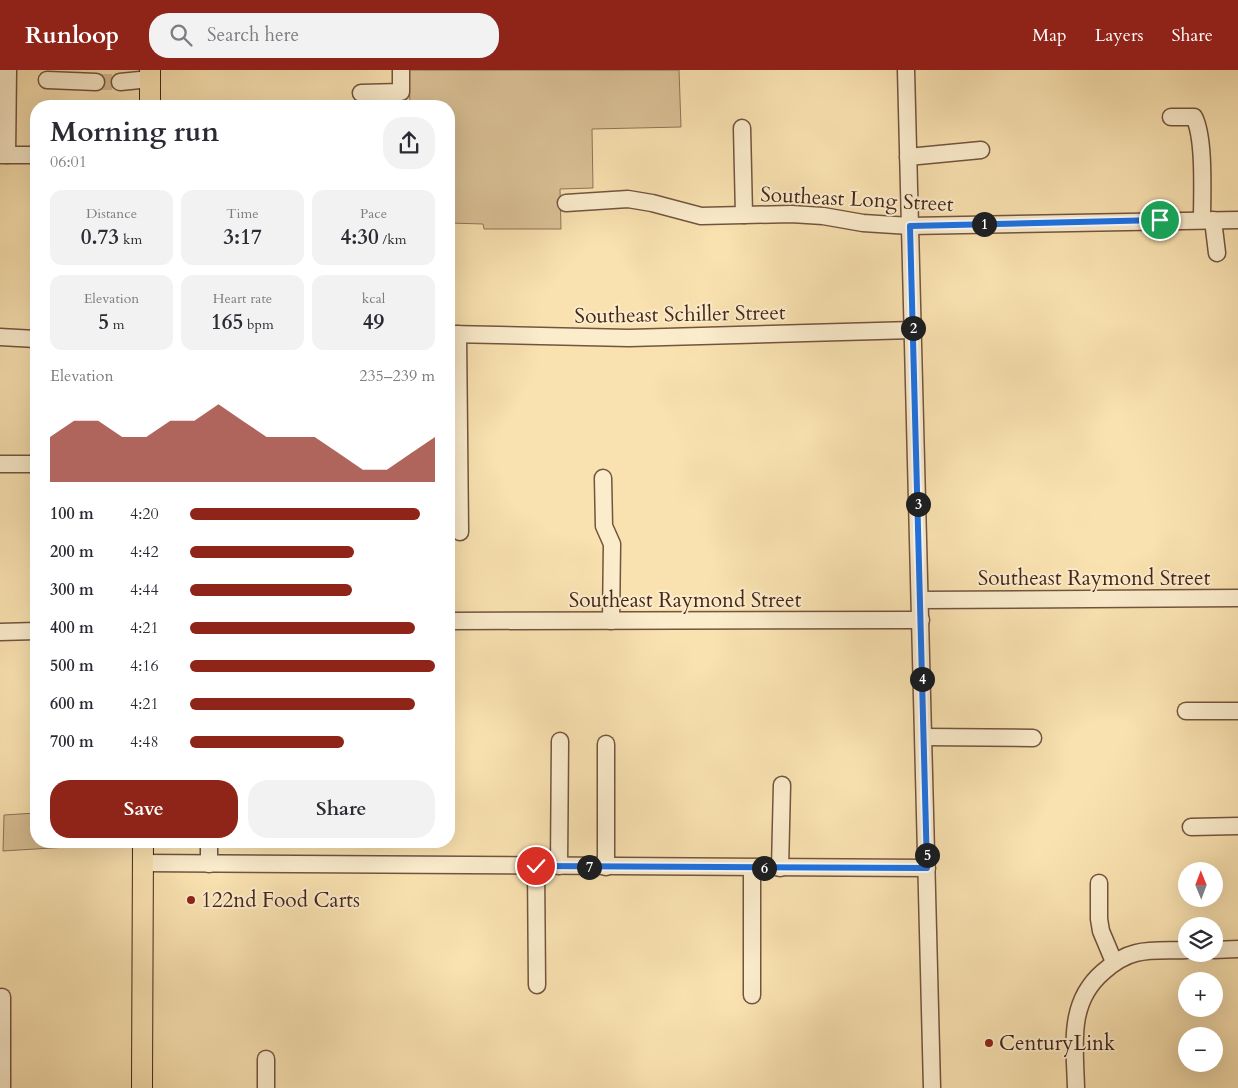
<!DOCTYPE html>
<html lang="en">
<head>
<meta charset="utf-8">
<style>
  :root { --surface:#fff; --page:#f2f2f3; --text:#2b2b33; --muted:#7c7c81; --accent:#8f2418 }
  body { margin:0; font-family:Cardo,serif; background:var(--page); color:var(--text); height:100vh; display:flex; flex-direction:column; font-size:19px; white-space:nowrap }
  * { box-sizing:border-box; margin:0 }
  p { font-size:16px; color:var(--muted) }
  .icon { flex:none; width:28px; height:28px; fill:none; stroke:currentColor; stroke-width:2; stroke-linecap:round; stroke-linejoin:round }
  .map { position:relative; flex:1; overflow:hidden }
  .sheet { position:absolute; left:30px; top:30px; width:425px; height:748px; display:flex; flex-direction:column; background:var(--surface); border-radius:20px; box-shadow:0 5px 20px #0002 }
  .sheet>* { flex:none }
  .needle { width:32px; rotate:359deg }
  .tools { position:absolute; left:1178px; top:792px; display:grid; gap:10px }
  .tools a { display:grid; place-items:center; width:45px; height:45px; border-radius:50%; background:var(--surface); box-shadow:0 5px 20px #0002; font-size:25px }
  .pin { position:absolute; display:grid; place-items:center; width:42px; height:42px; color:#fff; margin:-21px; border:2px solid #fff; border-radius:50%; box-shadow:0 1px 5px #0007 }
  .km { position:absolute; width:25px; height:25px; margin:-12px; border-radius:50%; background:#222; color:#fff; font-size:14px; line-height:25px; text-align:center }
  .round { display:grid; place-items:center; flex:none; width:52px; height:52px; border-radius:20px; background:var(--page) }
  .summary { display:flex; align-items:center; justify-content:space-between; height:85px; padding:0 20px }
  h1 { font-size:28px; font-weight:700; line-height:38px }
  .metrics { display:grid; grid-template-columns:repeat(3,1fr); gap:8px; height:85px; padding:5px 20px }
  .metrics div { display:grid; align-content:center; border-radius:12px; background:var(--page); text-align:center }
  .metrics b { font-size:21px; font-weight:700 }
  .metrics small { font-size:14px; font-weight:400 }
  .metrics p { font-size:14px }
  .chart { height:140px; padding:10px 20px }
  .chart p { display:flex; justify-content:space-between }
  .chart svg { width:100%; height:90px; margin-top:5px; fill:var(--accent); opacity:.7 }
  .primary-button { display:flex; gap:10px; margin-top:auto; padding:10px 20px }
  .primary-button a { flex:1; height:58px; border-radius:20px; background:var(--accent); color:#fff; font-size:20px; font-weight:700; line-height:58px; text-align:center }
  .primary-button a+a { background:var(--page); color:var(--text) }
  ul { padding:0 20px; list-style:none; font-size:16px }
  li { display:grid; grid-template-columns:80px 60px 1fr; align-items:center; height:38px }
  li i { height:12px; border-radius:6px; background:var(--accent) }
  header { display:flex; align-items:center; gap:30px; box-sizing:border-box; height:70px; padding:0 25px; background:var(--accent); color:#fff }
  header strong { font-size:24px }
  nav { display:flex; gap:28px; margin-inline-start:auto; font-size:18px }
  .search { width:350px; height:45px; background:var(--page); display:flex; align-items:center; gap:12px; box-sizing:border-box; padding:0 18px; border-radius:20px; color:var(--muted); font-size:19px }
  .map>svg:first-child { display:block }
</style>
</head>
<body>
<header>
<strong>Runloop</strong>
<div class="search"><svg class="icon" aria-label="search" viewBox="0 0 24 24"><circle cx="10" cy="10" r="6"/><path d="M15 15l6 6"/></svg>Search here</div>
<nav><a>Map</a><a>Layers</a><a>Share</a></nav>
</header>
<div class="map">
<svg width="1238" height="1018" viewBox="0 0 1238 1018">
  <rect width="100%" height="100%" fill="#f9e1b0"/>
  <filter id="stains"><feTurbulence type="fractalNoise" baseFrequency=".004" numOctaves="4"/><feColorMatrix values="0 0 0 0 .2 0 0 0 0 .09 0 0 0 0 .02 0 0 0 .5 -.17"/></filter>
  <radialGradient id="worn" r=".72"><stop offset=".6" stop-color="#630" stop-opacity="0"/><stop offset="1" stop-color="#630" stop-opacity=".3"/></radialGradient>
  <g fill="#dac196" stroke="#907358">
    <polygon points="409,0 679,0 681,57 592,59 593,118 560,119 561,159 484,159 483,154 449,153 449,36 410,36"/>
    <polygon points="36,743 36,771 116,771 116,774 3,781 4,745"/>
  </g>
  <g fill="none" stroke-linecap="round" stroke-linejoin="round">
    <polyline stroke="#d5bb92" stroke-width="16" stroke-dasharray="16 8" stroke-linecap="butt" points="96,12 120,12"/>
    <defs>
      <g id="minor">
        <polyline points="906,0 932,1018"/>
        <polyline points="47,10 96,12"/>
        <polyline points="120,12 150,9"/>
        <polyline points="361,23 401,22 401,0"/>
        <path d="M1171 47H1194C1205 68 1202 125 1202 150"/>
        <polyline points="742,58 744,145"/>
        <polyline points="0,85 36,85"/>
        <polyline points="7,85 8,0"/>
        <polyline points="908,87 981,80"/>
        <polyline points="566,133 628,129 652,133 701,146 791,144 823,146 863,153 910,156 1238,150"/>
        <polyline points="1213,150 1217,183"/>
        <polyline points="449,264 629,268 913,260"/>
        <polyline points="458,264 460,462"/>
        <polyline points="0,267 36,269"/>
        <polyline points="0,394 36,394"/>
        <polyline points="603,408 604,456 612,474 611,551"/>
        <polyline points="921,530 1238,528"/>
        <polyline points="449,551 921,550"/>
        <polyline points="0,562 36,561"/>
        <polyline points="1186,641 1238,641"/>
        <polyline points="924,667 1033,668"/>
        <polyline points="606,674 606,797"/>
        <polyline points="1191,757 1238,756"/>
        <polyline points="143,793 927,798"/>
        <polyline points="209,794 209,771"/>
        <polyline points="536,796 537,915"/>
        <polyline points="559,796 560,671"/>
        <polyline points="752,798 752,925"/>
        <polyline points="780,798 782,715"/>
        <polyline points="1099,813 1099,849 1101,861 1114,892"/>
        <polyline points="1214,880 1238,879"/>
        <polyline points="2,1018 2,927"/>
        <polyline points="266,1018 266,989"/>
        <path d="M1076 1018C1075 976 1067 933 1103 902 1113 893 1123 886 1136 883 1152 879 1170 881 1186 880"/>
      </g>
      <g id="major">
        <polyline points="150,36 150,0"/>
        <polyline points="142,1018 143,771"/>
      </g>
    </defs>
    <use href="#minor" stroke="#72543f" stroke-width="19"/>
    <use href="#major" stroke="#452519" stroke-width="22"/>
    <use href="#minor" stroke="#fbeccc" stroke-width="16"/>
    <use href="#major" stroke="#f9e1b0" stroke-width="20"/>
  </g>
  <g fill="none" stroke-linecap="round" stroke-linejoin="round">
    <defs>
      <polyline id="route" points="536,796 927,798 910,156 1160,150"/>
    </defs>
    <use href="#route" stroke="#fff" stroke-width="10"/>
    <use href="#route" stroke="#1a73e8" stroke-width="6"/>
  </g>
  <g fill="#8f2418" stroke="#fbeccc" stroke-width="2">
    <circle cx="191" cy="830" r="5"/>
    <circle cx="989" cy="973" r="5"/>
  </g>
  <g text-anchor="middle" stroke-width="4" stroke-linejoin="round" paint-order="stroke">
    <g font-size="21" fill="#452519" stroke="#fbeccc">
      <text transform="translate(857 129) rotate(3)" y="7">Southeast Long Street</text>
      <text transform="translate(680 244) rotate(-1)" y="7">Southeast Schiller Street</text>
      <text x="1094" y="515">Southeast Raymond Street</text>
      <text x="685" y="537">Southeast Raymond Street</text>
    </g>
    <g font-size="21" fill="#452519" stroke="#fbeccc" text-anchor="start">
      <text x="201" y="837">122nd Food Carts</text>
      <text x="999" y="980">CenturyLink</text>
    </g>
  </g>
  <rect width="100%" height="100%" filter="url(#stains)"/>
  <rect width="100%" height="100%" fill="url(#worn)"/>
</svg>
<div class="tools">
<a><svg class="needle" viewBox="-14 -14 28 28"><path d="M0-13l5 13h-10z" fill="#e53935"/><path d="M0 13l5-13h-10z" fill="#7c7c81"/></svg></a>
<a><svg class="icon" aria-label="layers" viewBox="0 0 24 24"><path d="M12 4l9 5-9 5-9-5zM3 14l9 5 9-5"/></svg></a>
<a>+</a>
<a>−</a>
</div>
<div class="pin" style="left:1160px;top:150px;background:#1e9e55"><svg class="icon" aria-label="arrive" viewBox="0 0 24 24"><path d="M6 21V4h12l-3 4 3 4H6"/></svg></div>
<div class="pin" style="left:536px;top:796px;background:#d93025"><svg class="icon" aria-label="check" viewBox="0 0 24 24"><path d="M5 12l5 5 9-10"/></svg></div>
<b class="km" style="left:984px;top:154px">1</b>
<b class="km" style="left:913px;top:258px">2</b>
<b class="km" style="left:918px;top:434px">3</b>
<b class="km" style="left:922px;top:609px">4</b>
<b class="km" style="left:927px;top:785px">5</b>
<b class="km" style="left:764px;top:798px">6</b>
<b class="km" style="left:589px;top:797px">7</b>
<section class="sheet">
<div class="summary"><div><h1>Morning run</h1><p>06:01</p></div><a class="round"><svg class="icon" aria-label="share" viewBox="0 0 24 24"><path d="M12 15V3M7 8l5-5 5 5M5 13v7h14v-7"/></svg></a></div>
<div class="metrics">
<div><p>Distance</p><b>0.73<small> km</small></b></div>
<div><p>Time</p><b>3:17</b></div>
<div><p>Pace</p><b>4:30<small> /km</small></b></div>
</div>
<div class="metrics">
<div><p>Elevation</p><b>5<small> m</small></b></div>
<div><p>Heart rate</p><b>165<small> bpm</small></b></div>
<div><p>kcal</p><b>49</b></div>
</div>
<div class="chart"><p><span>Elevation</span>235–239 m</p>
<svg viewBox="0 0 160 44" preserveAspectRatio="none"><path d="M0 44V22L10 14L20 14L30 22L40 22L50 14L60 14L70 6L80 14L90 22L100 22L110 22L120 30L130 38L140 38L150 30L160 22V44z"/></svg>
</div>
<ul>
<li><b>100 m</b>4:20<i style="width:94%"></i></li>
<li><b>200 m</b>4:42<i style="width:67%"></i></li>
<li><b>300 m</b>4:44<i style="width:66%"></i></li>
<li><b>400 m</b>4:21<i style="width:92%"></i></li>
<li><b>500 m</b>4:16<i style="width:100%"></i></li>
<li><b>600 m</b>4:21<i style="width:92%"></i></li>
<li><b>700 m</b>4:48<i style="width:63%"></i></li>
</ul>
<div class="primary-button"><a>Save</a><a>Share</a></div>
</section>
</div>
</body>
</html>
